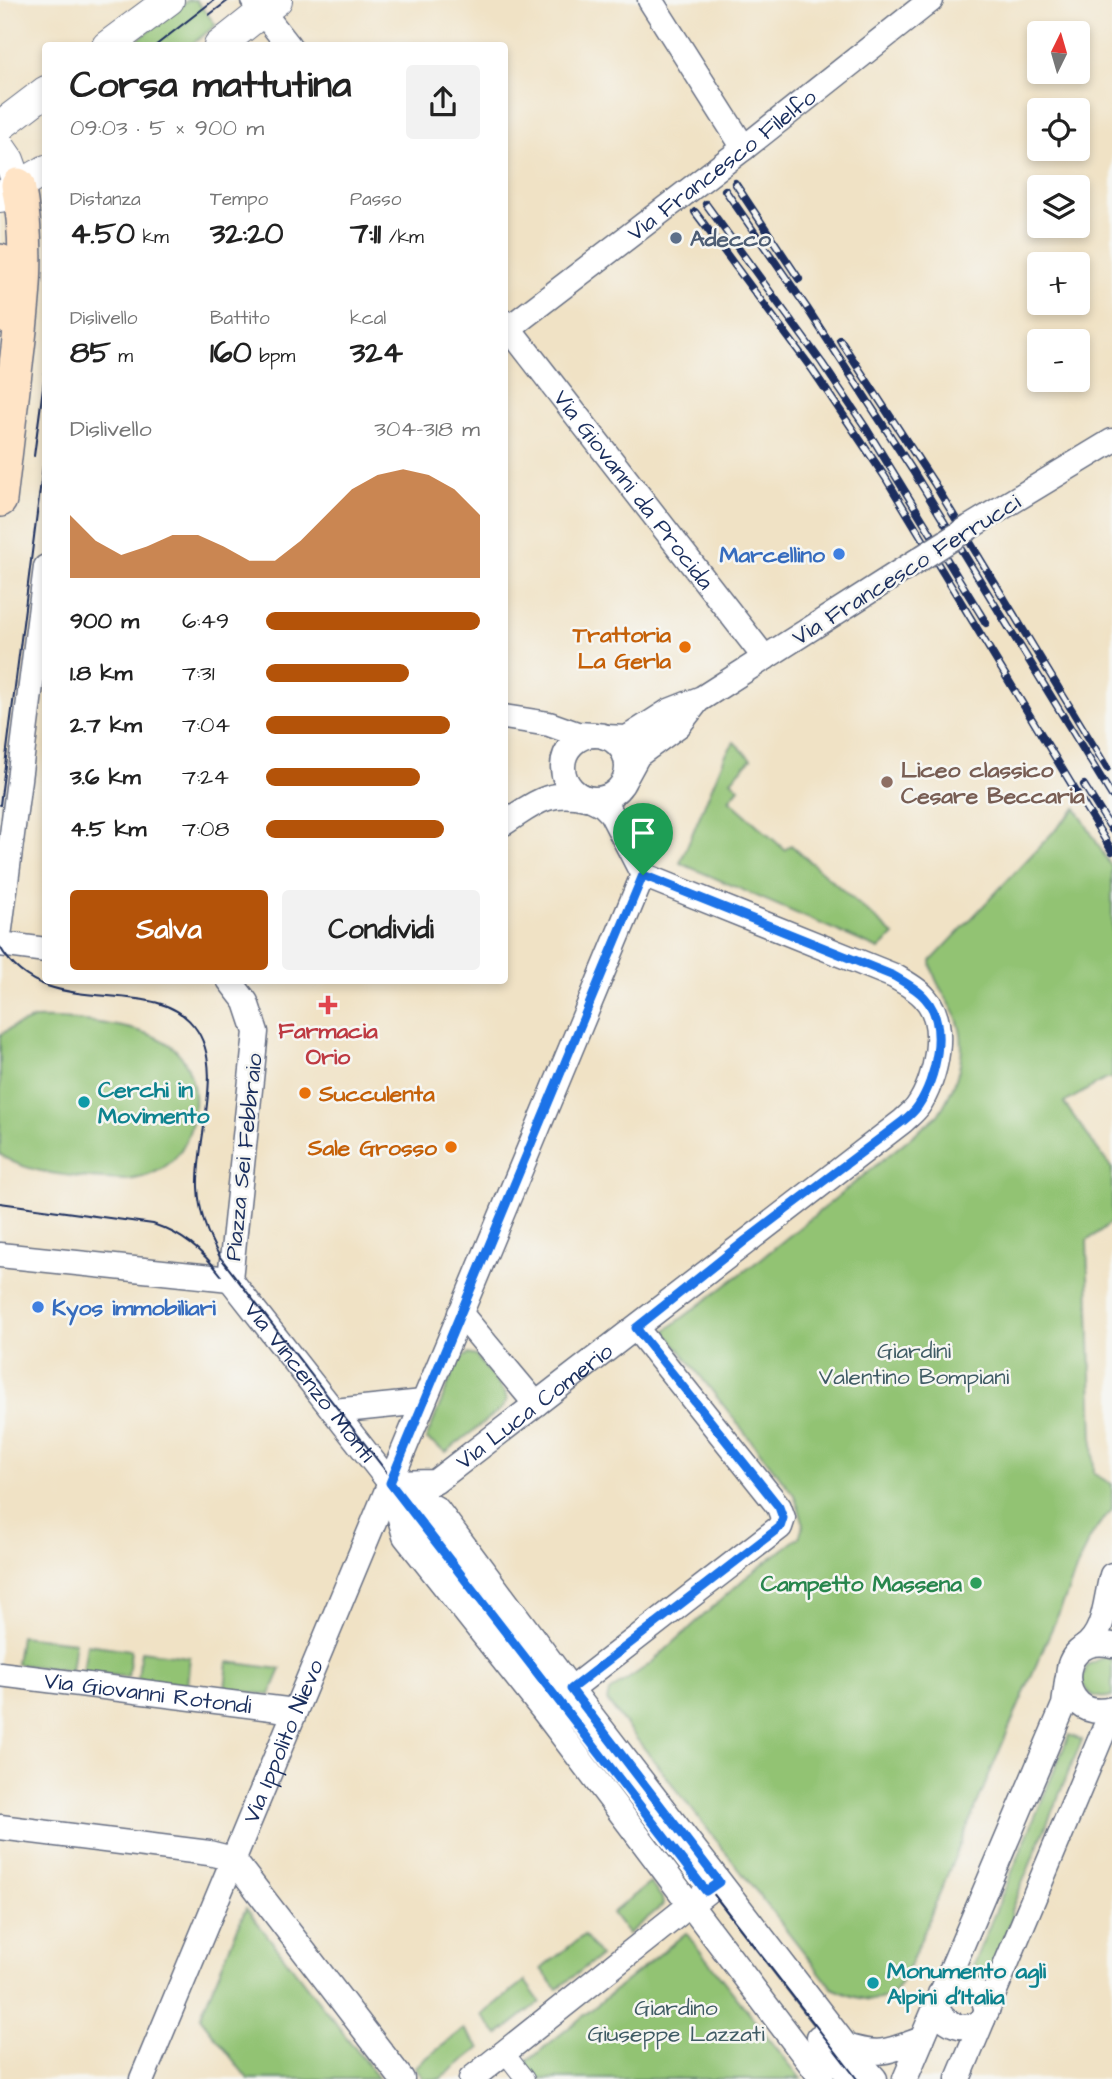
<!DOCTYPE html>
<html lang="it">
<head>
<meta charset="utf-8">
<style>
  :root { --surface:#fff; --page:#f2f2f2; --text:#222; --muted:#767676; --accent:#b45309 }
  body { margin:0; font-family:"Architects Daughter",sans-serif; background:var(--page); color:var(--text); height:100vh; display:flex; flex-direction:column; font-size:26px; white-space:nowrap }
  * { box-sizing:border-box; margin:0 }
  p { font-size:23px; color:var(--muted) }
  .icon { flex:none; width:38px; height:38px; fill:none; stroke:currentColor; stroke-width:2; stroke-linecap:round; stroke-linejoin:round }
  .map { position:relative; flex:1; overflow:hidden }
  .details { position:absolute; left:42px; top:42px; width:466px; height:942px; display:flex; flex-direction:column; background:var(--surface); border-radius:7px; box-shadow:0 4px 10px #0003 }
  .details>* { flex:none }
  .needle { width:46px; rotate:5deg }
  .buttons { position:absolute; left:1027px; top:21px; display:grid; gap:14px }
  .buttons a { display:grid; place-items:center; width:63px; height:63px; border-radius:7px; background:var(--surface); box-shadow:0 4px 10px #0003; font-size:35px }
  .pin { position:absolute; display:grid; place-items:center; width:60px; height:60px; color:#fff; margin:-72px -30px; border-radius:50% 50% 50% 0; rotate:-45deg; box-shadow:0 0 7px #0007 }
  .pin .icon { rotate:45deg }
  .round { display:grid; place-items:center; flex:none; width:74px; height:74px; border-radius:7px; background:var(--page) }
  .head { display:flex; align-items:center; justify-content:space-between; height:119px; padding:0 28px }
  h1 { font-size:38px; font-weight:700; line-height:52px }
  .figures { display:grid; grid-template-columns:repeat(3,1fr); gap:10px; height:119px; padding:7px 28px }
  .figures div { display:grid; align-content:center }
  .figures b { font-size:30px; font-weight:700 }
  .figures small { font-size:19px; font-weight:400 }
  .figures p { font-size:19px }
  .chart { height:196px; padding:14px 28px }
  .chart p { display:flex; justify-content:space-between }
  .chart svg { width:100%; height:126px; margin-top:7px; fill:var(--accent); opacity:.7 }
  .button { display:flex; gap:14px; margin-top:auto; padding:14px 28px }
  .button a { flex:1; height:80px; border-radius:7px; background:var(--accent); color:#fff; font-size:28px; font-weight:700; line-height:80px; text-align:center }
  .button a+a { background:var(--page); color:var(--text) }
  ul { padding:0 28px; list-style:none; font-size:23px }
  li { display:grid; grid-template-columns:112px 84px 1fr; align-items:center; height:52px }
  li i { height:18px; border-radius:9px; background:var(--accent) }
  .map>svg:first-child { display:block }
</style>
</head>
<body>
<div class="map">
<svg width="1112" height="2079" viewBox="0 0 1112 2079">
  <rect width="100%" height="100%" fill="#f6f6f2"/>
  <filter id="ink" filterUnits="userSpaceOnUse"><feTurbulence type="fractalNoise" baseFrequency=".0143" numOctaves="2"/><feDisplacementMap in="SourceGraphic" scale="14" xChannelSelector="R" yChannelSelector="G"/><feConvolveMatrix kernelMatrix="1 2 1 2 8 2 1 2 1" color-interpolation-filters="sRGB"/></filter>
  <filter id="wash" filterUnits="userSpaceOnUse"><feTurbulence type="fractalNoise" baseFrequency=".00686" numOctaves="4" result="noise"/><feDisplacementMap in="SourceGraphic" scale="28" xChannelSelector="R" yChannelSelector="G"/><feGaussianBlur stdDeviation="1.57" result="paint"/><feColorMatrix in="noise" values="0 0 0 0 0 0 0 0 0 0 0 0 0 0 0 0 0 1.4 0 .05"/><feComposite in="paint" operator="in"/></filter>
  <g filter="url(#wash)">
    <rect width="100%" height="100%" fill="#f0e2c5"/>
    <g fill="#92c373" stroke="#567968" stroke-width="2">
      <polygon points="188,0 196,0 216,25 191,45 130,46"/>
      <polygon points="734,742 751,759 731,780 739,788 729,800 785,850 791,845 894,935 879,949 680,863 725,756"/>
      <path d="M1076 808 1112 868V1079H1106L1064 1103 1112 1169V1222L1087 1241 1094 1474 1112 1484V1510C1083 1537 1077 1573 1061 1608 1018 1705 977 1804 936 1902 928 1921 906 1981 893 1993 876 2007 850 1996 832 1988L607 1701 609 1692 650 1664 744 1579 799 1537 804 1524 794 1495 665 1331 762 1258 938 1115C959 1082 972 1042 951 1006 943 992 932 978 931 961Z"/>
      <path d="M34 1019C70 1018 141 1024 170 1045 202 1069 200 1124 178 1154 166 1170 146 1178 127 1180 94 1179 25 1175 0 1154V1035L13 1027Z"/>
      <polygon points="468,1354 476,1356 505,1393 507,1400 501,1409 446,1452 426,1439 458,1361"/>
      <polygon points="20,1636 75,1642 71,1671 16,1664"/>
      <polygon points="87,1644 131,1650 128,1677 83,1672"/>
      <polygon points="141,1651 190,1657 187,1685 138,1679"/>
      <path d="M1102 1658 1112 1660V1696C1098 1700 1086 1696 1082 1681L1087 1665Z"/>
      <polygon points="228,1662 281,1669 270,1695 225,1689"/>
      <polygon points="1069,1735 1082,1740 1011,1910 1012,1919 983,1989 966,1982"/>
      <polygon points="650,1883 662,1898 663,1905 628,1934 612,1913"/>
      <polygon points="246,1908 379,2079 248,2079 200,2017"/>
      <polygon points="686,1933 801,2079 536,2079 524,2064"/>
      <polygon points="584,1935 600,1956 557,1989 541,1969"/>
      <polygon points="525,1981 540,2002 498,2035 482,2015"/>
      <polygon points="464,2029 480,2048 440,2079 424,2079 415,2067"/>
    </g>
  </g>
  <g filter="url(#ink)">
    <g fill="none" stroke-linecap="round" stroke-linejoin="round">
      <defs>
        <polyline id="pedestrian" points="504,2052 525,2079"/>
        <g id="minor">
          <polyline points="253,0 289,46"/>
          <polyline points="650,0 744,148"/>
          <path id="s1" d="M504 322 765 658"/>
          <path id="s2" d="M509 328 744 148 931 0"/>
          <polyline points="970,527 1112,441"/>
          <polyline points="504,717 549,724 577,734 594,735"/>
          <circle cx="595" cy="767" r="32"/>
          <polyline points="605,737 627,738 669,711 702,698 923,557"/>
          <polyline points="627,775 638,755 679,725 696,703"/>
          <polyline points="591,799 603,805 611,813 643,875"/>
          <path d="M504 823C534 804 548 789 586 798"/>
          <polyline points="0,929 46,567"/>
          <polyline points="0,944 46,950"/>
          <polyline points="229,980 246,1002 256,1032 230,1279"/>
          <polyline points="0,1255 230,1279"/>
          <path id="s3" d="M230 1279 390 1483 405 1536 543 1710 822 2079"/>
          <polyline points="460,1313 536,1404"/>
          <polyline points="334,1411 423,1402"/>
          <path id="s4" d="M390 1483 435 1482 903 1121C908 1116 914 1112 918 1106 936 1080 949 1024 925 998 918 989 904 982 894 976L643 875"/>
          <polyline points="390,1483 437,1509 571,1689 846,2046 875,2079"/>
          <polyline points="399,1494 569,1715"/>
          <path d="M1112 1645C1052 1631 1055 1725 1112 1709"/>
          <path d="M1083 1648C1106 1633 1105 1599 1112 1575"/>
          <path id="s5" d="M0 1674 295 1711"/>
          <polyline points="571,1689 780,1527 783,1518 779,1507 636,1328"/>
          <polyline points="0,1827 209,1853 233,1859"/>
          <polyline points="233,1859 402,2079"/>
          <polyline points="940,1994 951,1986 967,1987 983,1997 987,2011"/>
          <path d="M937 2002C937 2024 968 2035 983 2019"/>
          <polyline points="819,2037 851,2079"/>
          <path d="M846 2046C881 2057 889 2051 922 2039"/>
          <path id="s6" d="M142 2079 643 875"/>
          <polyline points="471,2079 719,1882"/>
          <polyline points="905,2079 1064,1705 1067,1681"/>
          <polyline points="958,2079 1112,1711"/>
        </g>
        <g id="tertiary">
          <polyline points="107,46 169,0"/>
          <polyline points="219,46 277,0"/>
          <polyline points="0,126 46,91"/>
          <polyline points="0,147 9,160 18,185"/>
          <polyline points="0,197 46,170"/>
        </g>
        <g id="secondary">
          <polyline points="0,261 9,318"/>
          <path d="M0 500C5 457 10 415 15 372 23 309 31 248 18 185"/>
        </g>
      </defs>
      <use href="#pedestrian" stroke="#666e82" stroke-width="20"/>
      <use href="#minor" stroke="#666e82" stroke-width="27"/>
      <use href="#tertiary" stroke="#666e82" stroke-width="32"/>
      <use href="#secondary" stroke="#666e82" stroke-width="36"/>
      <use href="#pedestrian" stroke="#fff" stroke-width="18"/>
      <use href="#minor" stroke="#fff" stroke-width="24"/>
      <use href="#tertiary" stroke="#fff" stroke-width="30"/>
      <use href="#secondary" stroke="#ffe4c6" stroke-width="33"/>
      <g stroke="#1b2f5e" stroke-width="2">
        <polyline points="209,15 229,0"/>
        <polyline points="155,46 214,0"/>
        <polyline points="34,456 46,365"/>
        <polyline points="0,805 46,442"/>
        <path d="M0 947C45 1025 151 971 194 1026 226 1066 196 1138 198 1187 199 1212 207 1235 220 1257L857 2079"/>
        <path d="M0 1203 153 1224C182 1234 202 1250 221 1275"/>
      </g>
      <defs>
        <g id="rail">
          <polyline points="735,183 799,279"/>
          <polyline points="725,190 807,308 913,471 1112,796"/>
          <polyline points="706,204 822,363 866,428 986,623"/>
          <polyline points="695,212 812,369 885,477 1112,851"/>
          <polyline points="840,340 934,483 1107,768"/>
          <polyline points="1084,785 1112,830"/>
        </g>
      </defs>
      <use href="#rail" stroke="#1b2f5e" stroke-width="8"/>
      <use href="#rail" stroke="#f6f6f2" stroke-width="5" stroke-dasharray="16" stroke-linecap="butt"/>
      <defs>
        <polyline id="minor-bridge" points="923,557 970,527"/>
      </defs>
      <use href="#minor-bridge" stroke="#666e82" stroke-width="27" stroke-linecap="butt"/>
      <use href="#minor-bridge" stroke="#fff" stroke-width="24"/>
    </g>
  </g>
  <g fill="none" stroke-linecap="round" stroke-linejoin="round" filter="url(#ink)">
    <defs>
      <path id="route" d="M643 875 894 976C904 982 918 989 925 998 949 1024 936 1080 918 1106 914 1112 908 1117 903 1121L746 1240 636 1328 779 1507 783 1518 780 1527 571 1689 719 1882 706 1891 390 1483Z"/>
    </defs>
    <use href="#route" stroke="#fff" stroke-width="14"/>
    <use href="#route" stroke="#1a73e8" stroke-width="9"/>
  </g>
  <circle fill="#5c6f8a" stroke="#f6f6f2" stroke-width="2.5" cx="676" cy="238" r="7"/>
  <g fill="#3f7fe0" stroke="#f6f6f2" stroke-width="2.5">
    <circle cx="839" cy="554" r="7"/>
    <circle cx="38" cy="1307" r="7"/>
  </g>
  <g fill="#e8710a" stroke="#f6f6f2" stroke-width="2.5">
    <circle cx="685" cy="647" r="7"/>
    <circle cx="305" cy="1093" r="7"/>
    <circle cx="451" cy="1147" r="7"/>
  </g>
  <circle fill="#8d6e63" stroke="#f6f6f2" stroke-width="2.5" cx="887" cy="782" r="7"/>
  <path fill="#e0444e" stroke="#f6f6f2" stroke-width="2.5" d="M324.5 994.5h7v7h7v7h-7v7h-7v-7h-7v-7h7z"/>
  <g fill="#0f9aa8" stroke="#f6f6f2" stroke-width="2.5">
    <circle cx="84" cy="1102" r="7"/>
    <circle cx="873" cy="1983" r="7"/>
  </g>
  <circle fill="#2e9e5b" stroke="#f6f6f2" stroke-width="2.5" cx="976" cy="1583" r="7"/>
  <g text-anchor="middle" stroke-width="5" stroke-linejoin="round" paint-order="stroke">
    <g font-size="23" fill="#1b2f5e" stroke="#f6f6f2">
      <text dy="8" stroke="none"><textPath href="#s2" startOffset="268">Via Francesco Filelfo</textPath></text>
      <text dy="8" stroke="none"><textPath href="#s1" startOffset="212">Via Giovanni da Procida</textPath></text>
      <text transform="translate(906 569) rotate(-32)" y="8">Via Francesco Ferrucci</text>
      <text transform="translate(243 1157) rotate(-84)" y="8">Piazza Sei Febbraio</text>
      <text dy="8" stroke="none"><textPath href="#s3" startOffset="130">Via Vincenzo Monti</textPath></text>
      <text dy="8" stroke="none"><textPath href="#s4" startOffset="170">Via Luca Comerio</textPath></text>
      <text dy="8" stroke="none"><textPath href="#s5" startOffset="149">Via Giovanni Rotondi</textPath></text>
      <text dy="8" stroke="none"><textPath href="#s6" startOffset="366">Via Ippolito Nievo</textPath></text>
    </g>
    <g font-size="23" font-weight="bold" fill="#4e5e75" stroke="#f6f6f2" text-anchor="start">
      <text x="690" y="246">Adecco</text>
    </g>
    <g font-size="23" font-weight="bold" fill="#366cbe" stroke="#f6f6f2" text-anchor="end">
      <text x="825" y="562">Marcellino</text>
      <text x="52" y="1315" text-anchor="start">Kyos immobiliari</text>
    </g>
    <g font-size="23" font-weight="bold" fill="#c56008" stroke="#f6f6f2" text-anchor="end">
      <text x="671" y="642">Trattoria<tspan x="671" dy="26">La Gerla</tspan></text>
      <text x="319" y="1101" text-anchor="start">Succulenta</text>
      <text x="437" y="1155">Sale Grosso</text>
    </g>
    <g font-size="23" font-weight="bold" fill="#785e54" stroke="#f6f6f2" text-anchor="start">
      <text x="901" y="777">Liceo classico<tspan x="901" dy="26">Cesare Beccaria</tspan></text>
    </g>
    <g font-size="23" font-weight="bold" fill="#be3a42" stroke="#f6f6f2">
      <text x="328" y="1038">Farmacia<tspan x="328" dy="26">Orio</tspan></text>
    </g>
    <g font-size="23" font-weight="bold" fill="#0d838f" stroke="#f6f6f2" text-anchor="start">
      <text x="98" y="1097">Cerchi in<tspan x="98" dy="26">Movimento</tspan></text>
      <text x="887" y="1978">Monumento agli<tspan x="887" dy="26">Alpini d'Italia</tspan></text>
    </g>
    <g font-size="23" fill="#3f5b64" stroke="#f6f6f2">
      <text x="914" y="1358">Giardini<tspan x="914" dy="26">Valentino Bompiani</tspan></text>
      <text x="676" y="2015">Giardino<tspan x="676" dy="26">Giuseppe Lazzati</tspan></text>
    </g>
    <g font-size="23" font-weight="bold" fill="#27864d" stroke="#f6f6f2" text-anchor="end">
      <text x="962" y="1591">Campetto Massena</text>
    </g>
  </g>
</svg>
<div class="buttons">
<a><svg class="needle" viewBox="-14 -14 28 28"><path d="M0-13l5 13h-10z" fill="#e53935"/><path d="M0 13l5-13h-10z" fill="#767676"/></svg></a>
<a><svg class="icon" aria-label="locate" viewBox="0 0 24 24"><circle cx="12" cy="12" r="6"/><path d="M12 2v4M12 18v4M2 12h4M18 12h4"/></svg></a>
<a><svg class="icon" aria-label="layers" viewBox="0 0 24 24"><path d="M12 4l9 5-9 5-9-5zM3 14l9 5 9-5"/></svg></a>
<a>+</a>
<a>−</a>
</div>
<div class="pin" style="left:643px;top:875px;background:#1e9e55"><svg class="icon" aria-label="arrive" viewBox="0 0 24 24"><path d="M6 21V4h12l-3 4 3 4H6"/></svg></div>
<section class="details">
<div class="head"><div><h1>Corsa mattutina</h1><p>09:03 · 5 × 900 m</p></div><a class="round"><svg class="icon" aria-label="share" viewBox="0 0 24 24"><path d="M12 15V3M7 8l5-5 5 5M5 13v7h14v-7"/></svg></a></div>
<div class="figures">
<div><p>Distanza</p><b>4.50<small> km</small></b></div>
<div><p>Tempo</p><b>32:20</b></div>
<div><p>Passo</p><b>7:11<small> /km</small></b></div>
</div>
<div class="figures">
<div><p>Dislivello</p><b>85<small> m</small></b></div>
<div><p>Battito</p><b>160<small> bpm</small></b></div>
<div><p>kcal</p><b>324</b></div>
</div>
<div class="chart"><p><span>Dislivello</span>304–318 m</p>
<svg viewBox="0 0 160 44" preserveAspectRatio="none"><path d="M0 44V22L10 31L20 36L30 33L40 29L50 29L60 33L70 38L80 38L90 31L100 22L110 13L120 8L130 6L140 8L150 13L160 22V44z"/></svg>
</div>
<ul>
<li><b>900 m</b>6:49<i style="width:100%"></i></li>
<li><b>1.8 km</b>7:31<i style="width:67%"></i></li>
<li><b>2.7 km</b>7:04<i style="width:86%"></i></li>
<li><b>3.6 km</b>7:24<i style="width:72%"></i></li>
<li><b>4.5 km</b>7:08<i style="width:83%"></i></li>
</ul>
<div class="button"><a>Salva</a><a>Condividi</a></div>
</section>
</div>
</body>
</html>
